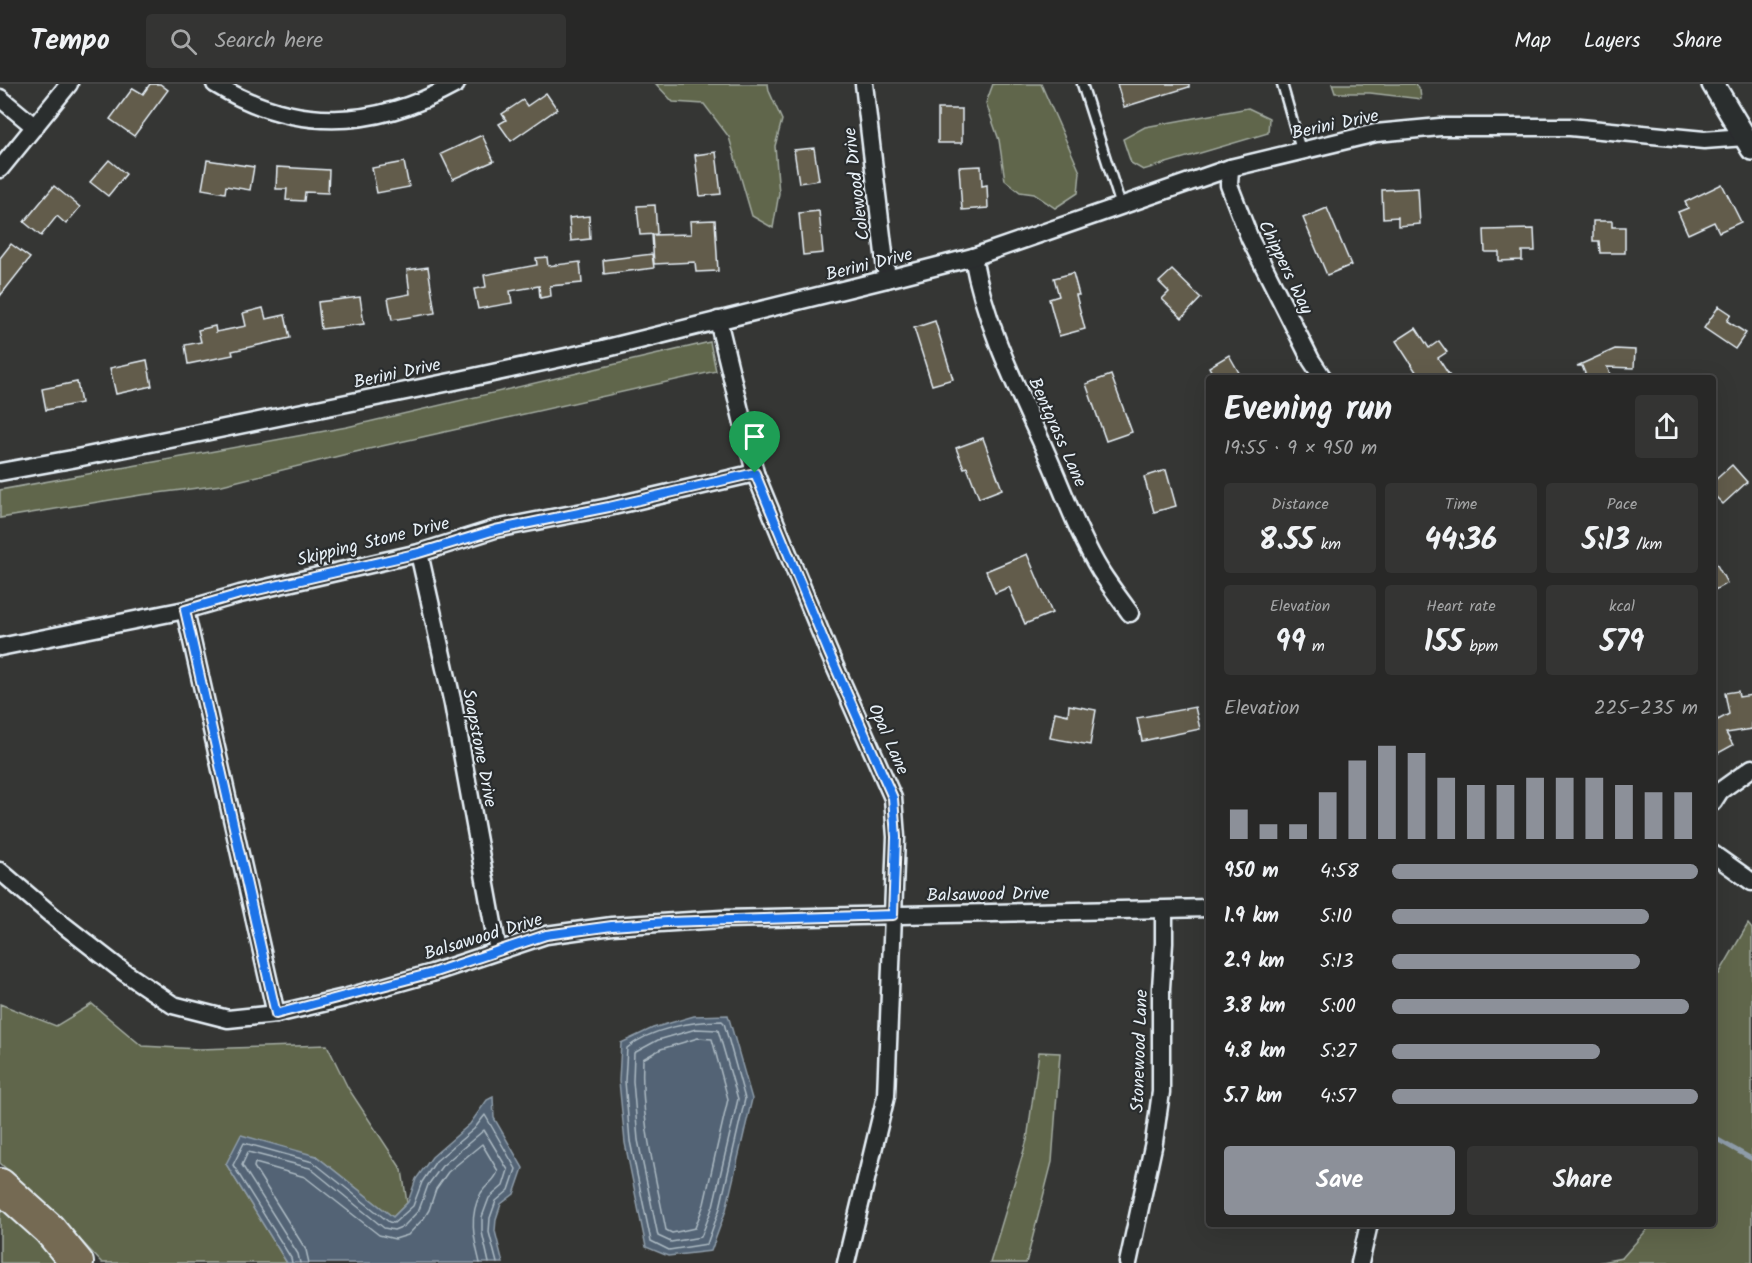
<!DOCTYPE html>
<html lang="en">
<head>
<meta charset="utf-8">
<style>
  :root { --surface:#282827; --page:#343433; --text:#f1f3f6; --muted:#a5a6a7; --line:#444; --accent:#8c9099 }
  body { margin:0; font-family:Kalam,sans-serif; background:var(--page); color:var(--text); height:100vh; display:flex; flex-direction:column; font-size:22px; white-space:nowrap }
  * { box-sizing:border-box; margin:0 }
  p { font-size:20px; color:var(--muted) }
  .icon { flex:none; width:33px; height:33px; fill:none; stroke:currentColor; stroke-width:2; stroke-linecap:round; stroke-linejoin:round }
  .map { position:relative; flex:1; overflow:hidden }
  .sheet { position:absolute; left:1206px; top:291px; width:510px; height:852px; display:flex; flex-direction:column; background:var(--surface); border-radius:6px; box-shadow:0 6px 24px #0002,0 0 0 2px var(--line) }
  .sheet>* { flex:none }
  .pin { position:absolute; display:grid; place-items:center; width:51px; height:51px; color:#fff; margin:-62px -26px; border-radius:50% 50% 50% 0; rotate:-45deg; box-shadow:0 0 6px #0007 }
  .pin .icon { rotate:45deg }
  .round { display:grid; place-items:center; flex:none; width:63px; height:63px; border-radius:6px; background:var(--page) }
  .head { display:flex; align-items:center; justify-content:space-between; height:102px; padding:0 18px }
  h1 { font-size:33px; font-weight:700; line-height:45px }
  .metrics { display:grid; grid-template-columns:repeat(3,1fr); gap:9px; height:102px; padding:6px 18px }
  .metrics div { display:grid; align-content:center; border-radius:6px; background:var(--page); text-align:center }
  .metrics b { font-size:30px; font-weight:700 }
  .metrics small { font-size:16px; font-weight:400 }
  .metrics p { font-size:16px }
  .chart { height:168px; padding:12px 18px }
  .chart p { display:flex; justify-content:space-between }
  .chart svg { width:100%; height:108px; margin-top:6px; stroke:var(--accent); stroke-width:6 }
  .button { display:flex; gap:12px; margin-top:auto; padding:12px 18px }
  .button a { flex:1; height:69px; border-radius:6px; background:var(--accent); color:#fff; font-size:24px; font-weight:700; line-height:69px; text-align:center }
  .button a+a { background:var(--page); color:var(--text) }
  ul { padding:0 18px; list-style:none; font-size:20px }
  li { display:grid; grid-template-columns:96px 72px 1fr; align-items:center; height:45px }
  li i { height:15px; border-radius:8px; background:var(--accent) }
  header { display:flex; align-items:center; gap:36px; box-sizing:border-box; height:84px; padding:0 30px; background:var(--surface); border-bottom:2px solid var(--line) }
  header strong { font-size:28px }
  nav { display:flex; gap:33px; margin-inline-start:auto; font-size:21px }
  .search { width:420px; height:54px; background:var(--page); display:flex; align-items:center; gap:15px; box-sizing:border-box; padding:0 21px; border-radius:6px; color:var(--muted); font-size:22px }
  .map>svg:first-child { display:block }
</style>
</head>
<body>
<header>
<strong>Tempo</strong>
<div class="search"><svg class="icon" aria-label="search" viewBox="0 0 24 24"><circle cx="10" cy="10" r="6"/><path d="M15 15l6 6"/></svg>Search here</div>
<nav><a>Map</a><a>Layers</a><a>Share</a></nav>
</header>
<div class="map">
<svg width="1752" height="1179" viewBox="0 0 1752 1179">
  <rect width="100%" height="100%" fill="#353634"/>
  <filter id="ink" filterUnits="userSpaceOnUse"><feTurbulence type="fractalNoise" baseFrequency=".0167" numOctaves="2"/><feDisplacementMap in="SourceGraphic" scale="12" xChannelSelector="R" yChannelSelector="G"/><feConvolveMatrix kernelMatrix="1 2 1 2 8 2 1 2 1" color-interpolation-filters="sRGB"/></filter>
  <g filter="url(#ink)">
    <g fill="#60664c" stroke="#a4aca2" stroke-width="1.5">
      <polygon points="656,0 768,0 769,7 782,36 775,62 779,109 773,144 752,132 729,53 704,20 673,18"/>
      <polygon points="993,0 1041,0 1080,88 1078,109 1055,124 1034,110 1020,108 1005,96 999,56 986,19"/>
      <polygon points="1332,0 1415,0 1420,6 1421,15 1370,9 1335,9"/>
      <polygon points="1248,24 1269,34 1268,49 1143,86 1131,79 1123,55 1145,43"/>
      <polygon points="710,258 716,287 351,369 222,401 141,411 0,434 0,406 347,343"/>
      <polygon points="1748,840 1752,845 1752,1179 1596,1179 1622,1174 1652,1140 1713,1140 1713,887 1719,890"/>
      <polygon points="0,920 56,942 92,920 142,962 199,965 327,961 348,1004 402,1086 407,1119 393,1133 316,1072 226,1080 287,1179 102,1179 58,1132 0,1079"/>
      <polygon points="1039,968 1060,969 1052,1078 1026,1179 990,1179 1027,1056"/>
      <polygon points="0,1118 66,1179 0,1179"/>
    </g>
    <g fill="#526474" stroke="#8e9ca9" stroke-width="1.5">
      <polygon points="728,931 752,1015 726,1126 711,1167 668,1172 646,1163 625,1059 619,997 621,959 653,944 694,932"/>
      <polygon points="493,1013 494,1034 523,1084 514,1110 501,1120 496,1135 495,1147 503,1179 287,1179 226,1080 241,1051 316,1072 393,1133 408,1118 416,1095 432,1073 470,1040 487,1016"/>
    </g>
    <g fill="none" stroke-linecap="round" stroke-linejoin="round">
      <g stroke="#acb9c3" stroke-width="1.5">
        <path d="M722 937 724 939 745 1015 720 1124 707 1160 669 1166 651 1157 630 1057 625 997 627 964C650 945 692 937 722 937Z"/>
        <polygon points="696,945 718,946 738,1015 713,1122 701,1153 671,1158 658,1152 638,1056 633,997 634,969 658,956"/>
        <path d="M698 954 712 955 728 1015 704 1120 695 1144 672 1149 666 1146C655 1089 640 1034 643 975L661 965Z"/>
        <polyline points="292,1179 291,1174 233,1081 244,1059 313,1078 389,1138 394,1139 413,1122 422,1098 436,1077 474,1045 485,1031 516,1085 509,1106 496,1117 490,1134 489,1148 497,1179"/>
        <polyline points="300,1179 298,1170 242,1081 248,1068 310,1084 384,1144 394,1146 404,1142 419,1126 428,1101 442,1082 484,1046 508,1086 503,1102 489,1114 482,1133 482,1148 489,1179"/>
        <path d="M309 1179 306 1166 254 1083 255 1079 305 1093 379 1151 395 1155 408 1151 424 1134 429 1126 436 1105 448 1088 482 1060 498 1087C494 1099 487 1099 481 1109 468 1132 474 1155 480 1179"/>
      </g>
      <polyline stroke="#8e9ca9" stroke-width="4.5" points="1713,1053 1752,1075"/>
    </g>
    <g fill="#625c4c" stroke="#e8f1f8" stroke-width="1.5">
      <polygon points="150,0 160,0 168,6 134,52 110,35 133,4 143,10"/>
      <polygon points="1117,0 1189,0 1189,3 1124,23"/>
      <polygon points="546,9 557,25 511,57 499,40 506,36 502,30 523,16 527,22"/>
      <rect x="938" y="25" width="24" height="34"/>
      <polygon points="482,51 494,77 453,95 441,70"/>
      <polygon points="814,64 819,96 799,99 794,66"/>
      <polygon points="716,68 721,110 700,112 695,71"/>
      <polygon points="109,76 126,90 108,112 90,98"/>
      <polygon points="207,76 254,83 250,106 226,102 225,109 202,105"/>
      <polygon points="404,78 409,103 377,109 372,84"/>
      <polygon points="981,82 982,102 987,101 988,124 962,126 959,83"/>
      <polygon points="277,83 329,86 328,109 305,108 304,117 286,116 287,105 276,105"/>
      <polygon points="1722,100 1741,138 1719,148 1714,138 1688,150 1678,128 1688,124 1685,118"/>
      <polygon points="54,102 80,123 66,140 57,132 41,152 24,138"/>
      <polygon points="1418,104 1420,140 1398,142 1398,133 1383,134 1382,106"/>
      <polygon points="655,121 657,150 640,151 637,122"/>
      <polygon points="1327,124 1351,181 1327,191 1303,134"/>
      <polygon points="819,127 823,169 803,171 799,129"/>
      <polygon points="589,132 590,155 571,157 569,134"/>
      <polygon points="715,136 718,187 696,188 695,178 654,180 652,151 691,150 690,137"/>
      <polygon points="1593,137 1612,137 1612,143 1625,143 1625,169 1600,169 1599,157 1593,157"/>
      <polygon points="1534,145 1535,167 1522,167 1522,176 1499,177 1499,168 1485,168 1484,146"/>
      <polygon points="11,160 30,174 0,212 0,174"/>
      <polygon points="652,170 654,184 604,190 603,176"/>
      <polygon points="547,173 548,182 580,178 582,199 550,202 551,212 540,214 539,202 510,207 512,219 478,225 474,205 486,203 484,191 537,181 536,174"/>
      <polygon points="428,183 435,229 392,236 388,214 410,210 407,186"/>
      <polygon points="1172,186 1201,214 1182,234 1162,215 1169,208 1159,198"/>
      <polygon points="1073,189 1079,211 1076,211 1085,245 1059,252 1049,215 1059,212 1054,194"/>
      <polygon points="360,213 364,240 321,245 318,218"/>
      <polygon points="1719,222 1731,230 1727,237 1746,249 1735,265 1704,244"/>
      <polygon points="263,224 266,235 285,231 290,254 232,267 233,271 188,280 185,261 201,258 198,246 215,242 216,248 246,242 243,229"/>
      <polygon points="935,237 953,295 932,301 914,244"/>
      <polygon points="1416,244 1429,264 1439,257 1447,268 1438,274 1451,294 1420,294 1396,257"/>
      <polygon points="1615,265 1635,266 1634,284 1607,283 1612,294 1587,294 1582,282 1577,282"/>
      <polygon points="1229,271 1242,294 1215,294 1209,283"/>
      <polygon points="147,276 152,302 116,310 110,284"/>
      <polygon points="1111,291 1132,348 1106,357 1086,300"/>
      <polygon points="77,298 81,319 46,326 42,305"/>
      <polygon points="983,354 1002,405 979,414 967,383 964,384 956,364"/>
      <polygon points="1732,381 1747,398 1723,420 1713,410 1713,398"/>
      <polygon points="1166,386 1176,422 1154,428 1144,393"/>
      <polygon points="1027,470 1052,529 1025,540 1009,503 995,509 986,487"/>
      <polygon points="1713,474 1727,499 1713,507"/>
      <polygon points="1738,607 1739,613 1752,611 1752,645 1726,649 1733,661 1713,672 1713,627 1718,636 1729,630 1725,609"/>
      <polygon points="1069,621 1096,626 1090,661 1050,654 1055,628 1068,631"/>
      <polygon points="1195,623 1200,645 1142,657 1137,634"/>
    </g>
    <g fill="none" stroke-linecap="round" stroke-linejoin="round">
      <defs>
        <g id="service">
          <polyline points="1082,0 1121,122"/>
          <polyline points="1282,0 1301,66"/>
        </g>
        <g id="minor">
          <path d="M215 0C295 49 375 45 456 0"/>
          <polyline points="864,0 887,195"/>
          <polyline points="0,14 35,43"/>
          <polyline points="1230,84 1229,101 1250,155 1311,276 1323,294"/>
          <polyline points="0,85 69,0"/>
          <path d="M973 173C985 240 1017 304 1045 366 1063 406 1078 450 1101 488 1110 502 1120 515 1130 529"/>
          <polyline points="718,236 755,389 829,569 893,714 896,753 886,1012 846,1179"/>
          <polyline points="0,388 72,375 460,296 603,265 887,195 973,173 1230,84 1376,49 1440,43 1570,43 1704,56 1745,53"/>
          <polyline points="419,469 453,620 498,867"/>
          <polyline points="185,526 276,930"/>
          <polyline points="0,563 185,526 240,510 419,469 495,445 609,423 755,389"/>
          <polyline points="1713,718 1720,707 1752,684"/>
          <polyline points="1713,770 1752,798"/>
          <polyline points="0,787 61,839 124,888 173,921 228,935 276,930 344,914 432,889 546,851 612,842 722,835 1209,824"/>
          <polyline points="1128,1179 1154,1058 1161,1008 1161,904 1164,859 1164,826"/>
          <polyline points="1360,1179 1369,1140"/>
        </g>
        <polyline id="tertiary" points="1713,0 1752,65"/>
        <polyline id="motorway" points="0,1101 49,1145 77,1179"/>
      </defs>
      <use href="#service" stroke="#e8f1f8" stroke-width="13"/>
      <use href="#minor" stroke="#e8f1f8" stroke-width="21"/>
      <use href="#tertiary" stroke="#e8f1f8" stroke-width="26"/>
      <use href="#motorway" stroke="#e8f1f8" stroke-width="36"/>
      <use href="#service" stroke="#2a2d2e" stroke-width="8"/>
      <use href="#minor" stroke="#2a2d2e" stroke-width="16"/>
      <use href="#tertiary" stroke="#2a2d2e" stroke-width="21"/>
      <use href="#motorway" stroke="#746b52" stroke-width="32"/>
    </g>
  </g>
  <g fill="none" stroke-linecap="round" stroke-linejoin="round" filter="url(#ink)">
    <defs>
      <polygon id="route" points="755,389 829,569 893,714 896,753 893,831 667,838 612,842 546,851 432,889 276,930 185,526 240,510 419,469 495,446 609,423"/>
    </defs>
    <use href="#route" stroke="#fff" stroke-width="12"/>
    <use href="#route" stroke="#1a73e8" stroke-width="8"/>
  </g>
  <g text-anchor="middle" stroke-width="4.5" stroke-linejoin="round" paint-order="stroke">
    <g font-size="18" fill="#e8f1f8" stroke="#2a2d2e">
      <text transform="translate(1335 40) rotate(-12)" y="6">Berini Drive</text>
      <text transform="translate(856 100) rotate(-97)" y="6">Colewood Drive</text>
      <text transform="translate(869 180) rotate(-14)" y="6">Berini Drive</text>
      <text transform="translate(1286 183) rotate(64)" y="6">Chippers Way</text>
      <text transform="translate(397 289) rotate(-12)" y="6">Berini Drive</text>
      <text transform="translate(1058 348) rotate(66)" y="6">Bentgrass Lane</text>
      <text transform="translate(373 457) rotate(-14)" y="6">Skipping Stone Drive</text>
      <text transform="translate(889 655) rotate(66)" y="6">Opal Lane</text>
      <text transform="translate(480 664) rotate(79)" y="6">Soapstone Drive</text>
      <text transform="translate(988 810) rotate(-1)" y="6">Balsawood Drive</text>
      <text transform="translate(483 852) rotate(-17)" y="6">Balsawood Drive</text>
      <text transform="translate(1139 967) rotate(-88)" y="6">Stonewood Lane</text>
    </g>
  </g>
</svg>
<div class="pin" style="left:755px;top:389px;background:#1e9e55"><svg class="icon" aria-label="arrive" viewBox="0 0 24 24"><path d="M6 21V4h12l-3 4 3 4H6"/></svg></div>
<section class="sheet">
<div class="head"><div><h1>Evening run</h1><p>19:55 · 9 × 950 m</p></div><a class="round"><svg class="icon" aria-label="share" viewBox="0 0 24 24"><path d="M12 15V3M7 8l5-5 5 5M5 13v7h14v-7"/></svg></a></div>
<div class="metrics">
<div><p>Distance</p><b>8.55<small> km</small></b></div>
<div><p>Time</p><b>44:36</b></div>
<div><p>Pace</p><b>5:13<small> /km</small></b></div>
</div>
<div class="metrics">
<div><p>Elevation</p><b>99<small> m</small></b></div>
<div><p>Heart rate</p><b>155<small> bpm</small></b></div>
<div><p>kcal</p><b>579</b></div>
</div>
<div class="chart"><p><span>Elevation</span>225–235 m</p>
<svg viewBox="0 0 160 44" preserveAspectRatio="none"><path d="M5 44V32M15 44V38M25 44V38M35 44V25M45 44V12M55 44V6M65 44V9M75 44V19M85 44V22M95 44V22M105 44V19M115 44V19M125 44V19M135 44V22M145 44V25M155 44V25"/></svg>
</div>
<ul>
<li><b>950 m</b>4:58<i style="width:100%"></i></li>
<li><b>1.9 km</b>5:10<i style="width:84%"></i></li>
<li><b>2.9 km</b>5:13<i style="width:81%"></i></li>
<li><b>3.8 km</b>5:00<i style="width:97%"></i></li>
<li><b>4.8 km</b>5:27<i style="width:68%"></i></li>
<li><b>5.7 km</b>4:57<i style="width:100%"></i></li>
</ul>
<div class="button"><a>Save</a><a>Share</a></div>
</section>
</div>
</body>
</html>
